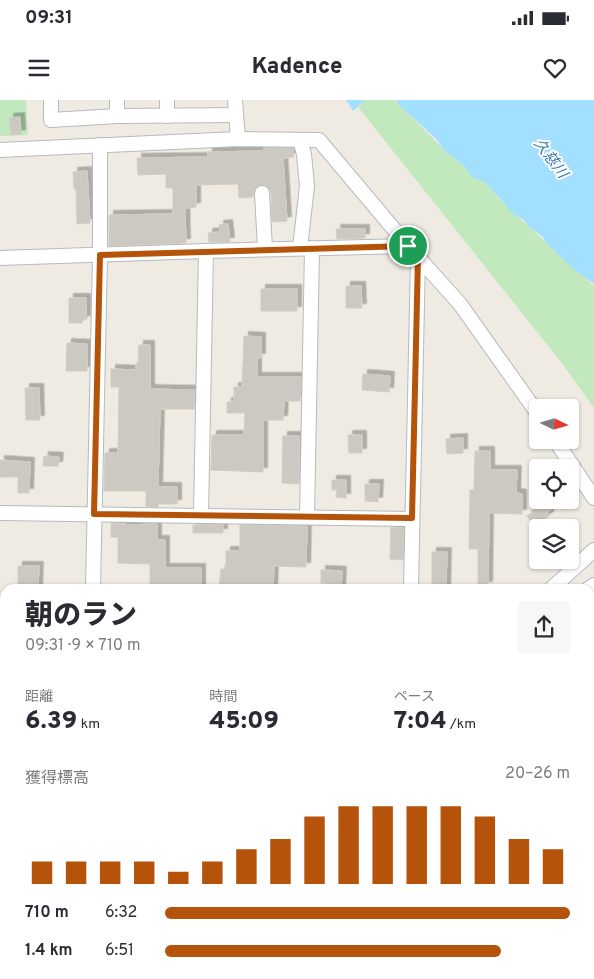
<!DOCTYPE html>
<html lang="ja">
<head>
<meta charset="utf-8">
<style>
  :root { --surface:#fff; --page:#f7f7f7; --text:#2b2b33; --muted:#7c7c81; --accent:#b45309 }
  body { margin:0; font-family:Overpass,"Noto Sans JP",sans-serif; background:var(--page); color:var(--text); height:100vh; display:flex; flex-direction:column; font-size:19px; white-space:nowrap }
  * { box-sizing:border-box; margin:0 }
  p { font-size:16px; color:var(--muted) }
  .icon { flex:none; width:28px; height:28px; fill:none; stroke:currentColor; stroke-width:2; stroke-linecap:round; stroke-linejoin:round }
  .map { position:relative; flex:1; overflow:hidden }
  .side { position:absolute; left:0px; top:484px; width:595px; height:396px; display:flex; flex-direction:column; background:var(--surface); border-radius:15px 15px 0 0; box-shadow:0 1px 4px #0004 }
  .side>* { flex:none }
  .needle { width:32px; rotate:95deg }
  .buttons { position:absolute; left:529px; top:299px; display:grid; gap:10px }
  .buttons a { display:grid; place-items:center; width:50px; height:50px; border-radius:5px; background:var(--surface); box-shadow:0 1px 4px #0004; font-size:25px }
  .pin { position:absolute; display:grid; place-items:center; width:42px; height:42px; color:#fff; margin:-21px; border:2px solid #fff; border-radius:50%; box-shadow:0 1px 5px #0007 }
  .round { display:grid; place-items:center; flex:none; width:52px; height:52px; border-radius:5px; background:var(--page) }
  .summary { display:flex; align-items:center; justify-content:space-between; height:85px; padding:0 25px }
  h1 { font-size:28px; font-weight:800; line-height:38px }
  .stats { display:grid; grid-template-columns:repeat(3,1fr); gap:8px; height:85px; padding:5px 25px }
  .stats div { display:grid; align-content:center }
  .stats b { font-size:25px; font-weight:800 }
  .stats small { font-size:14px; font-weight:400 }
  .stats p { font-size:14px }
  .chart { height:140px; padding:10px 25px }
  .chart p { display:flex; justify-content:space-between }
  .chart svg { width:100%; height:90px; margin-top:5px; stroke:var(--accent); stroke-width:6 }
  ul { padding:0 25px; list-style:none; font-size:16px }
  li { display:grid; grid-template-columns:80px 60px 1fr; align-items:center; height:38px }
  li i { height:12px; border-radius:6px; background:var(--accent) }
  .status { display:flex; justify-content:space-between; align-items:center; height:35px; padding:0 25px; background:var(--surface); direction:ltr }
  .status svg { height:14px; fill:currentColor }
  header { display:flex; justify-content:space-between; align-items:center; height:65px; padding:0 25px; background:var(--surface); font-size:22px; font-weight:800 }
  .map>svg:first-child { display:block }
</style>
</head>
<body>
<div class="status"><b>09:31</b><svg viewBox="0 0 49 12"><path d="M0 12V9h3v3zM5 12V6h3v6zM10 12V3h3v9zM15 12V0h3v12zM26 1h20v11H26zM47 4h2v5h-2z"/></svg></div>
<header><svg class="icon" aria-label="menu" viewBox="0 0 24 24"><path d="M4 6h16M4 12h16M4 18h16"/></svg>Kadence<svg class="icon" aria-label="heart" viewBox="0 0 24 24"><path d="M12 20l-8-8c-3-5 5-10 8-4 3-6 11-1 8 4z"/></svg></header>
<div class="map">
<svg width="594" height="879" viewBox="0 0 594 879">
  <defs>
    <filter id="shadow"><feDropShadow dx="4.5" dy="-4.5" stdDeviation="0" flood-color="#0004"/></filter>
  </defs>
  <rect width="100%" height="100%" fill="#efebe3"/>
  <g fill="#c1e9bd">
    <polygon points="0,0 26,0 28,35 0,36"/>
    <polygon points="365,0 395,0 443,49 463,65 472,77 486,83 495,91 499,99 594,186 594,308 561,262 358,7"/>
  </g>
  <g fill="#a3dfff">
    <polygon points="346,0 365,0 353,11"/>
    <polygon points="397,0 594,0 594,184 576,171 547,144 543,137 528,126 523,119 515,116 486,83 472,77 463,65 443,49 437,40 398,4"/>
    <polygon points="0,755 5,755 5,875 308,875 308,879 0,879"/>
  </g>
  <g fill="#ccc8c2" stroke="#d4ccc1" filter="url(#shadow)">
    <polygon points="20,17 21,34 11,35 9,18"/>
    <polygon points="264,48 293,48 294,57 283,58 287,121 272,122 271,92 266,85 257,86 254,90 253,97 239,98 238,84 196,85 196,107 185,108 186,143 109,146 109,115 173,114 173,88 166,88 166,74 138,75 137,58 208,57 208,52 264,51"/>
    <polygon points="87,71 90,123 77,124 76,88 74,89 73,72"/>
    <polygon points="228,124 230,142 209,142 208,133 220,132 219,125"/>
    <polygon points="336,129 365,129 365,138 337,139"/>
    <polygon points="346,186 361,186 362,208 346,208"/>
    <rect x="261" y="189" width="36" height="22"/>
    <polygon points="69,198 86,198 86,220 83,220 82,223 69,223"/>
    <polygon points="244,236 261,237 261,258 257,258 257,277 301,277 300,301 284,301 283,320 263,320 263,372 211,370 212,335 244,335 245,313 227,313 227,302 234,302 234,287 242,287"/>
    <polygon points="67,243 87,244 87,271 66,271"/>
    <polygon points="139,245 150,245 150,289 195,290 194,309 160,309 158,387 177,387 177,404 158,404 158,407 146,406 146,391 104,391 105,353 118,353 119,287 111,287 111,269 136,270 136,263 138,264"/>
    <polygon points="363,274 390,276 389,292 362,290"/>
    <polygon points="25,288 39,288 40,320 26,320"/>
    <polygon points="348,335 362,335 362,353 349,353"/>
    <polygon points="283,336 299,336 299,384 282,383"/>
    <polygon points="463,338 463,353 447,354 446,339"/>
    <polygon points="475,351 490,351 490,370 517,370 516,393 522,394 522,414 489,413 488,486 478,486 478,449 469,449 470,390 474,390"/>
    <polygon points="44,356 59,357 58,366 43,366"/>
    <polygon points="0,360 30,362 29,393 18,393 18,377 0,377"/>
    <polygon points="332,380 346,380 346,398 336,397 337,390 332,390"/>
    <polygon points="365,384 379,384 378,402 365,401"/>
    <polygon points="550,400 554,400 557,405 547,412 550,415 535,426 527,416"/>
    <polygon points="111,423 126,424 126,425 157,424 157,440 165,440 165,468 201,468 201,489 150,489 150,464 118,463 118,437 111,437"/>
    <rect x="193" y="425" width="30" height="8"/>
    <polygon points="240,425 307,426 306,467 274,466 273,489 219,489 221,469 226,469 226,451 240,451"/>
    <polygon points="391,427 404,428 403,460 390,459"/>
    <polygon points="432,452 447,452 446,489 432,489"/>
    <polygon points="18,466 39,466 38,489 18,489"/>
    <polygon points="321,470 342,471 341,489 326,489 326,483 321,483"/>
  </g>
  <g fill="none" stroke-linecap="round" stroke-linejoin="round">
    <defs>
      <g id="minor">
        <polyline points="51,0 51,20 117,16 236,15"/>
        <polyline points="167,0 167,16"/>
        <polyline points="235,0 238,39"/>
        <polyline points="117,16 117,0"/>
        <polyline points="300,40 304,54 307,86 300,148"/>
        <polyline points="0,50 238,39 319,40 408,146 460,204 538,314"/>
        <polyline points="262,93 265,149"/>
        <polyline points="0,158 206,151 408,146"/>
        <polyline points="555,340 594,398"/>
        <polyline points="0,413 412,419"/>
        <polyline points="201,415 206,151"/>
        <polyline points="307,417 312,148"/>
        <polyline points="93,489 100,155 100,45"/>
        <polyline points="411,489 418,156"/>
        <polyline points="551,489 594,450"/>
        <polyline points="588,489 594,485"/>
        <polyline points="590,524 594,523"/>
        <polyline points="0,532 5,532"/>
        <polyline points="590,631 594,631"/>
        <polyline points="0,652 5,652"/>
        <polyline points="590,656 594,656"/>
        <polyline points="590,713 593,713"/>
        <polyline points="414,879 414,875"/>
      </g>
    </defs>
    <use href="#minor" stroke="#b6babe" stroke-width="16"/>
    <use href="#minor" stroke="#fff" stroke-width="14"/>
  </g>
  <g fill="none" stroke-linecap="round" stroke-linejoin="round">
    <defs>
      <polygon id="route" points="408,146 418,156 412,418 94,414 100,155"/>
    </defs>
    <use href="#route" stroke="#fff" stroke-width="10"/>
    <use href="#route" stroke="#b45309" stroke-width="6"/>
  </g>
  <g text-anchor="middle" stroke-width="4" stroke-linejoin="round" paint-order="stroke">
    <g font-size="15" font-style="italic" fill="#367bb0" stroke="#fff">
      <text transform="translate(551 58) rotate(53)" y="5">久慈川</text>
    </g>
  </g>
</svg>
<div class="buttons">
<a><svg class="needle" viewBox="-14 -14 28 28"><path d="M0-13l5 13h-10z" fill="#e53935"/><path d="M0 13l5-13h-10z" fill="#7c7c81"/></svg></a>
<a><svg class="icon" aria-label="locate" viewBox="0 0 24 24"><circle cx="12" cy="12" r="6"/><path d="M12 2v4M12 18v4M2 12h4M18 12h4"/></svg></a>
<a><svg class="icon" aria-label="layers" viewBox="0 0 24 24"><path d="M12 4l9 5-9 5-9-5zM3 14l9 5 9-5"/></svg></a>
</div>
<div class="pin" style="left:408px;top:146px;background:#1e9e55"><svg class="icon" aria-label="arrive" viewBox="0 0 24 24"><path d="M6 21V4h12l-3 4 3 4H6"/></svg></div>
<section class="side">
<div class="summary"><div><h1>朝のラン</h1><p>09:31 · 9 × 710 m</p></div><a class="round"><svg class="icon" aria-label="share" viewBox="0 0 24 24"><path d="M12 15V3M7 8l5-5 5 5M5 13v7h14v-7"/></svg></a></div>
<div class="stats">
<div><p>距離</p><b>6.39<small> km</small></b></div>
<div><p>時間</p><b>45:09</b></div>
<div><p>ペース</p><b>7:04<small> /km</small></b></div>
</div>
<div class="chart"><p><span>獲得標高</span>20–26 m</p>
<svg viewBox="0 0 160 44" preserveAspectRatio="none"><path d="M5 44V33M15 44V33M25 44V33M35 44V33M45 44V38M55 44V33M65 44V27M75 44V22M85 44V11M95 44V6M105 44V6M115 44V6M125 44V6M135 44V11M145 44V22M155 44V27"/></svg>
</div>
<ul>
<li><b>710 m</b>6:32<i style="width:100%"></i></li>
<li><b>1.4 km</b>6:51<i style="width:83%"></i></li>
</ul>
</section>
</div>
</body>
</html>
